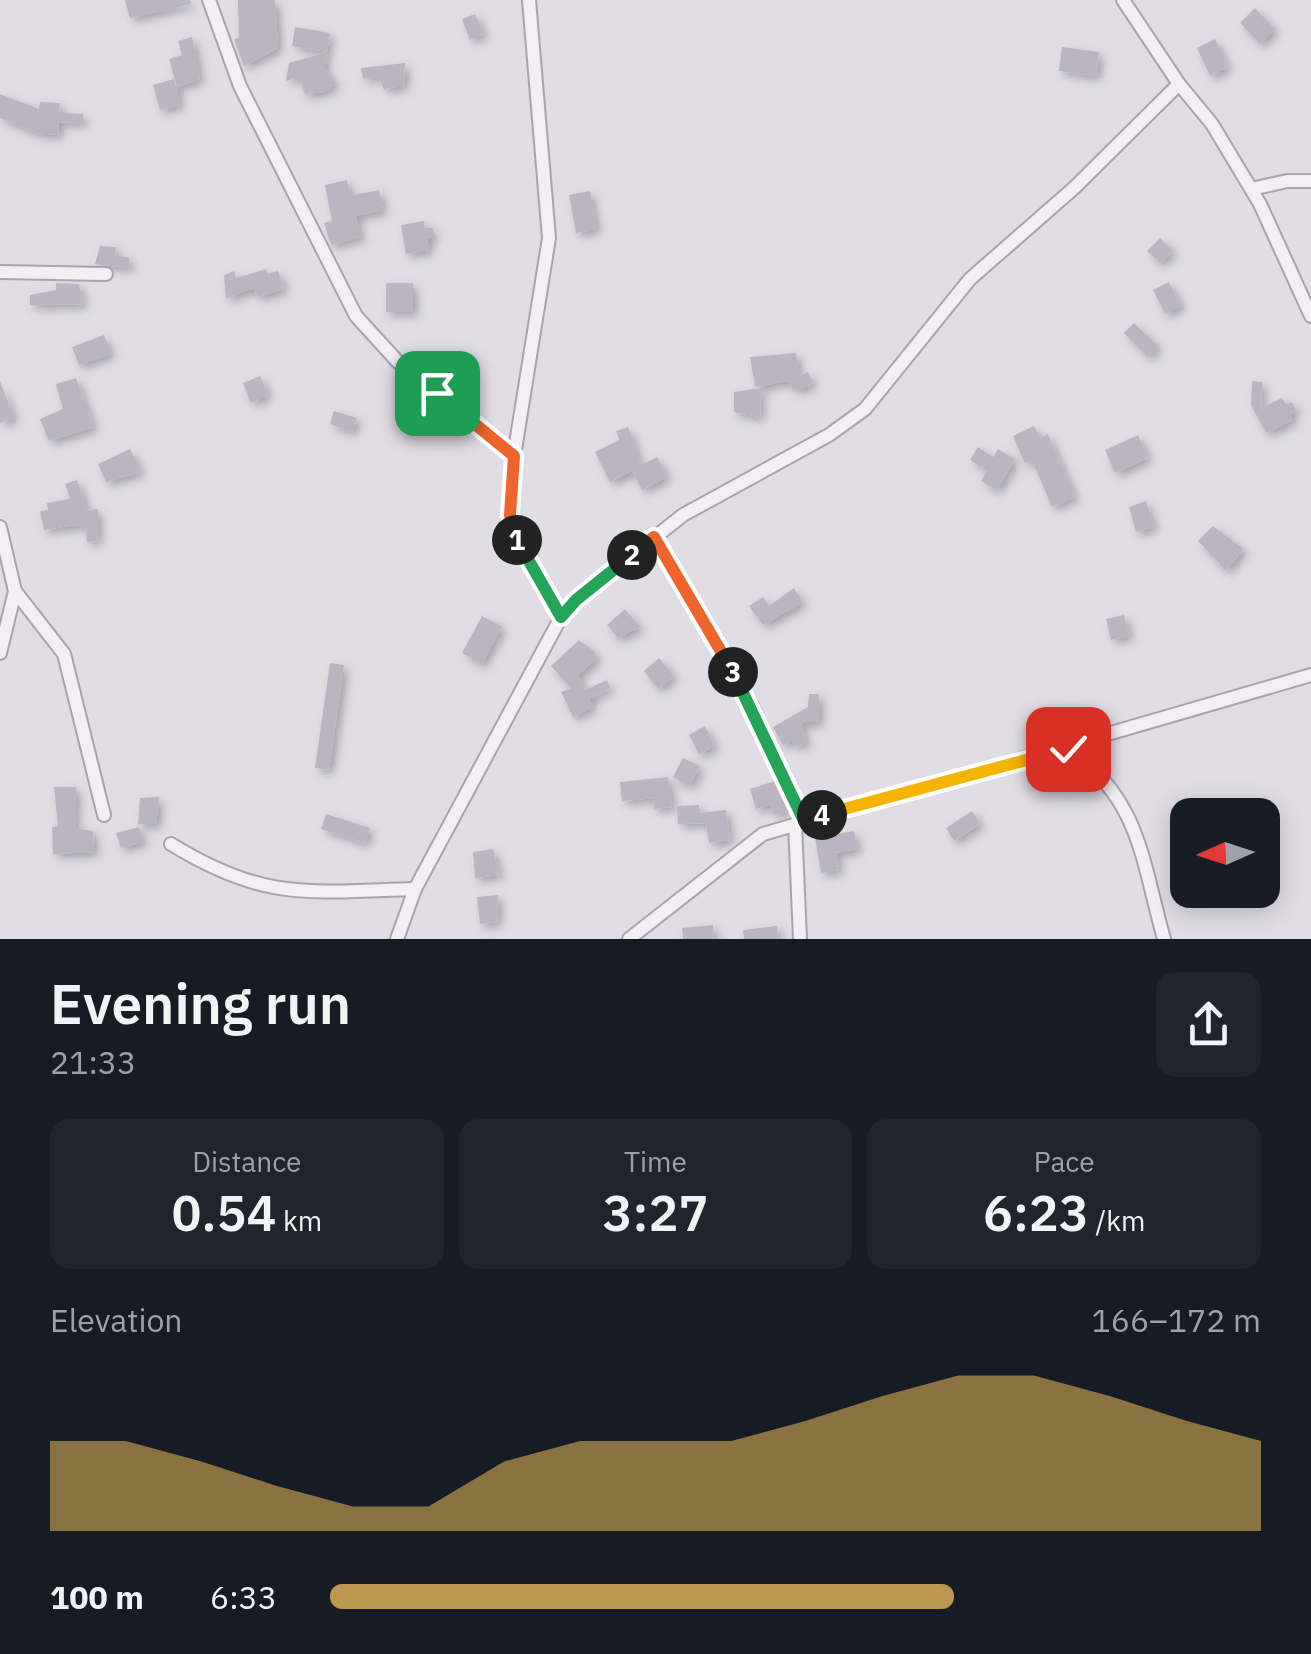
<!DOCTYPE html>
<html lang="en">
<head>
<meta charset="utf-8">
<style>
  :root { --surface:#171b24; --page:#20242c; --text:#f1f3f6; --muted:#9ea1a6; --accent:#bd974e }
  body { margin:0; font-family:"IBM Plex Sans",sans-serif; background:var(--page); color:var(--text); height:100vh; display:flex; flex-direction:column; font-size:38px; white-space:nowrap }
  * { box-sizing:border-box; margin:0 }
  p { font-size:32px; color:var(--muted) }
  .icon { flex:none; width:55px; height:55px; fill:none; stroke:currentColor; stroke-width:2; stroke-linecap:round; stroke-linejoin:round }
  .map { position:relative; height:939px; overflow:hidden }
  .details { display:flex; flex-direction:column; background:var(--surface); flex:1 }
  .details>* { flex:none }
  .needle { width:65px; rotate:267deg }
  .buttons { position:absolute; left:1170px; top:798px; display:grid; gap:20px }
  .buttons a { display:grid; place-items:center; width:110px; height:110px; border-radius:20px; background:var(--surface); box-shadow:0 5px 25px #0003; font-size:50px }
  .pin { position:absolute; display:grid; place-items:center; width:85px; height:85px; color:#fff; margin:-42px; border-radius:20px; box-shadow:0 5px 15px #0006 }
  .km { position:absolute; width:50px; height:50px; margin:-25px; border-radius:50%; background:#222; color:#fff; font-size:28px; line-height:50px; text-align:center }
  .round { display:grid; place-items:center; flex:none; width:105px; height:105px; border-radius:20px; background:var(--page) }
  .overview { display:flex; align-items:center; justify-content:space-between; height:170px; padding:0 50px }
  h1 { font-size:55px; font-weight:600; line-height:75px }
  .metrics { display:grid; grid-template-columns:repeat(3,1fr); gap:15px; height:170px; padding:10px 50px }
  .metrics div { display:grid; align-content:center; border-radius:20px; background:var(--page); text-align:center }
  .metrics b { font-size:50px; font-weight:600 }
  .metrics small { font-size:28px; font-weight:400 }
  .metrics p { font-size:28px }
  .chart { height:280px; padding:20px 50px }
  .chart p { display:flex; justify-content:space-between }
  .chart svg { width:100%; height:180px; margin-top:10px; fill:var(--accent); opacity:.7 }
  ul { padding:0 50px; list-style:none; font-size:32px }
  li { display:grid; grid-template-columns:160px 120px 1fr; align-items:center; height:75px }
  li i { height:25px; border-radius:12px; background:var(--accent) }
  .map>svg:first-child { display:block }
</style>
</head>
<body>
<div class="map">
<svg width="1311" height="939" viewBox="0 0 1311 939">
  <defs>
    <filter id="shadow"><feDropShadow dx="4.5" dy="4.5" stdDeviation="5" flood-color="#0004"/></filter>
  </defs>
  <rect width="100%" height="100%" fill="#e0dde5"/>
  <g fill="#bab5c1" filter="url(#shadow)">
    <polygon points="125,0 190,0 191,4 130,18"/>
    <polygon points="238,0 275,0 278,48 244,66 234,39 239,38"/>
    <polygon points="1255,8 1275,29 1260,44 1240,23"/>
    <polygon points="475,14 484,34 470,40 462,19"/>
    <polygon points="295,27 330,33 327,52 292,46"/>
    <polygon points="192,37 200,79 177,87 169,59 182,55 178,41"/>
    <polygon points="1215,39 1228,67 1210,76 1197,48"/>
    <polygon points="1062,47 1099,52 1096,76 1059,71"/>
    <polygon points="327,52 324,68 336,83 324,92 305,94 299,77 286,81 289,63"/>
    <polygon points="405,63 404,86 384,89 378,76 363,79 361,68"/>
    <polygon points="174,79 180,105 160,110 153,85"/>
    <polygon points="0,94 39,109 40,102 60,103 59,113 83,114 83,123 59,122 58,135 37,133 0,118"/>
    <polygon points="347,180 350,196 379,190 383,210 356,216 361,237 331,245 324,223 332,221 325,185"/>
    <polygon points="590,191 596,229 576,233 569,195"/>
    <polygon points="424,221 425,228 433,228 433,239 427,239 429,250 406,254 401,225"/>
    <polygon points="1160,238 1173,251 1160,263 1147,251"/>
    <polygon points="100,246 116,247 115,257 129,257 130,268 95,264"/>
    <polygon points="266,269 268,274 278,271 284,289 257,297 255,290 248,290 226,299 224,275 234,271 236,278"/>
    <polygon points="1169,282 1181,306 1165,314 1153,290"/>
    <polygon points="56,283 79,284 83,304 30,305 30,295 56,290"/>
    <rect x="386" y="283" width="27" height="29"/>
    <polygon points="1134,323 1158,346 1148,357 1124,333"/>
    <polygon points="104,335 111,354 79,365 72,347"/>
    <polygon points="796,353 799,376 808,372 813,383 801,389 793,389 789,381 755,387 750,357"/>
    <polygon points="260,376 268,395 251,403 243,383"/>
    <polygon points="76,378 94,427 49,441 40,419 63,409 56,384"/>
    <polygon points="0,381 14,418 0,423"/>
    <polygon points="1252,381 1262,382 1261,408 1282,398 1286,404 1292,402 1296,411 1290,414 1293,420 1266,433 1251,405"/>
    <polygon points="761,388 760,417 734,412 734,392"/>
    <polygon points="334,411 357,418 352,432 330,424"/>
    <polygon points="1034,426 1040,438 1048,434 1075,497 1052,507 1032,460 1025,463 1013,436"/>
    <polygon points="628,427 641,465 657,457 667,477 642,490 632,471 610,482 595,452 619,440 616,431"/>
    <polygon points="1138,435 1148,458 1115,473 1105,450"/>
    <polygon points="978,447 993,457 998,449 1015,459 997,490 981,481 987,471 970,460"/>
    <polygon points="130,449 141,472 106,482 98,464"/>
    <polygon points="77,480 87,510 98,509 97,541 87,542 85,527 75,525 44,530 40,511 48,510 47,503 70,499 65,484"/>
    <polygon points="1146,501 1154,527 1136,532 1129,507"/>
    <polygon points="1213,526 1244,549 1226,571 1198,541"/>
    <polygon points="794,588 803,602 763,625 749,606 763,597 769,606"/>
    <polygon points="625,609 640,627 618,638 607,625"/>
    <polygon points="1124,615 1129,636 1111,640 1106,619"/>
    <polygon points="482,616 502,626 482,664 462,653"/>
    <polygon points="579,640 595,652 596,659 578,675 585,690 607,680 610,688 589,699 593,707 573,717 561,692 571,688 551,666"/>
    <polygon points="659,658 674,676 658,689 644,671"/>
    <polygon points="330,663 344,665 329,770 315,768"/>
    <polygon points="809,694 819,694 819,722 801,722 806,742 797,747 792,740 783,745 773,727 808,707"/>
    <polygon points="705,726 715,746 699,754 689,735"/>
    <polygon points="683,758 700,766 690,786 673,777"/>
    <polygon points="668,777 672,807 654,809 653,798 622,801 620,782"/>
    <polygon points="775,781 787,811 774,815 771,805 756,809 750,789"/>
    <polygon points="54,787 76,787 75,828 93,831 94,852 53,854 52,827 58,826"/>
    <polygon points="159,797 156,824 138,824 140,798"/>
    <polygon points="699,805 700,813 726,810 730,840 709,843 706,823 678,824 677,806"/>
    <polygon points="972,811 980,824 954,841 946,828"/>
    <polygon points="326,814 370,828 365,843 321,829"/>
    <polygon points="139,827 143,842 121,848 116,833"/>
    <polygon points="854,831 857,849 836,853 839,870 821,873 815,838"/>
    <polygon points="493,849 499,875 475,878 473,852"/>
    <polygon points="498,895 497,922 480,924 477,897"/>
    <polygon points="713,925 714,939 683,939 682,928"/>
    <polygon points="777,926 778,939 744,939 743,930"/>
  </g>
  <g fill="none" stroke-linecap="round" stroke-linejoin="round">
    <defs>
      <g id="street">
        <polyline points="209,0 240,86 356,316 397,361 514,456"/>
        <polyline points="529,0 549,238 514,456 510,515 519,546 561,617"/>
        <polyline points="1123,0 1179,84 1212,124 1260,204 1311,316"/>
        <polyline points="1251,189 1287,181 1311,181"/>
        <polyline points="0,272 106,274"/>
        <polyline points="0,527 15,591 0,653"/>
        <polyline points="654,537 751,704 804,821"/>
        <polyline points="15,591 64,654 104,815"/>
        <path d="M1068 749C1140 798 1142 861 1164 939"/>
        <polyline points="795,824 800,939"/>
        <path d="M171 844C265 902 310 892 415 889"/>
        <polyline points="397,939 415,889 561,617 576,600 683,515 829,435 865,409 970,279 1074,188 1179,84"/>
        <polyline points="629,939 763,834 1311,675"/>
      </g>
    </defs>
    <use href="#street" stroke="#a8a3ae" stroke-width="16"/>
    <use href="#street" stroke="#f1eff4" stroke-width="12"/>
  </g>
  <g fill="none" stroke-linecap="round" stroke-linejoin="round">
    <defs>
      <polyline id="split-1" points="437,393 514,456 510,515 517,540"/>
      <polyline id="split-2" points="517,540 561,617 576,600 632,555"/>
      <polyline id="split-3" points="632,555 654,537 733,672"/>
      <polyline id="split-4" points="733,672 804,821 822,815"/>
      <polyline id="split-5" points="822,815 1000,767"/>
      <polyline id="split-6" points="1000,767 1068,749"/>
    </defs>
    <use href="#split-1" stroke="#fff" stroke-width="20"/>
    <use href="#split-2" stroke="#fff" stroke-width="20"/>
    <use href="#split-3" stroke="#fff" stroke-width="20"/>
    <use href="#split-4" stroke="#fff" stroke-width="20"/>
    <use href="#split-5" stroke="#fff" stroke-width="20"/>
    <use href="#split-6" stroke="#fff" stroke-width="20"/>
    <use href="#split-1" stroke="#f0652b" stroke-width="12"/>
    <use href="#split-2" stroke="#22a559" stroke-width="12"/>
    <use href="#split-3" stroke="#f0652b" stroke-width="12"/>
    <use href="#split-4" stroke="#22a559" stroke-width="12"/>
    <use href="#split-5" stroke="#f5b400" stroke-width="12"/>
    <use href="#split-6" stroke="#f5b400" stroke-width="12"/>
  </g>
</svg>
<div class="buttons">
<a><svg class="needle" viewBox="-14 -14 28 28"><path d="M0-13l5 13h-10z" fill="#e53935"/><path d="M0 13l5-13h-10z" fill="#9ea1a6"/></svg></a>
</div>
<div class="pin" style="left:437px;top:393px;background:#1e9e55"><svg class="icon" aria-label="arrive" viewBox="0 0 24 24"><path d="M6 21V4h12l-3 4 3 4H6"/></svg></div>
<div class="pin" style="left:1068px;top:749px;background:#d93025"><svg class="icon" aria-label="check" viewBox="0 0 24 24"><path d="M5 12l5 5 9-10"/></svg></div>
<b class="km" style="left:517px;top:540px">1</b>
<b class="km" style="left:632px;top:555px">2</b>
<b class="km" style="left:733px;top:672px">3</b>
<b class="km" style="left:822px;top:815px">4</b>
</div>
<section class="details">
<div class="overview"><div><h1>Evening run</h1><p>21:33</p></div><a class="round"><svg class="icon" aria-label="share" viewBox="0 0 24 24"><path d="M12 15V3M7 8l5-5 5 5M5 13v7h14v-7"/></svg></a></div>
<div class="metrics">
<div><p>Distance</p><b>0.54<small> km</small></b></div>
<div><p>Time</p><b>3:27</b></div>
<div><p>Pace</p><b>6:23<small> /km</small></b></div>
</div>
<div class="chart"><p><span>Elevation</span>166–172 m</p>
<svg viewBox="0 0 160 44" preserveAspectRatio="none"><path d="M0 44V22L10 22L20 27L30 33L40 38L50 38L60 27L70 22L80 22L90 22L100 17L110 11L120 6L130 6L140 11L150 17L160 22V44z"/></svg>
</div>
<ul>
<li><b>100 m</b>6:33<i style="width:67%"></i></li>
</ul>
</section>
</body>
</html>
